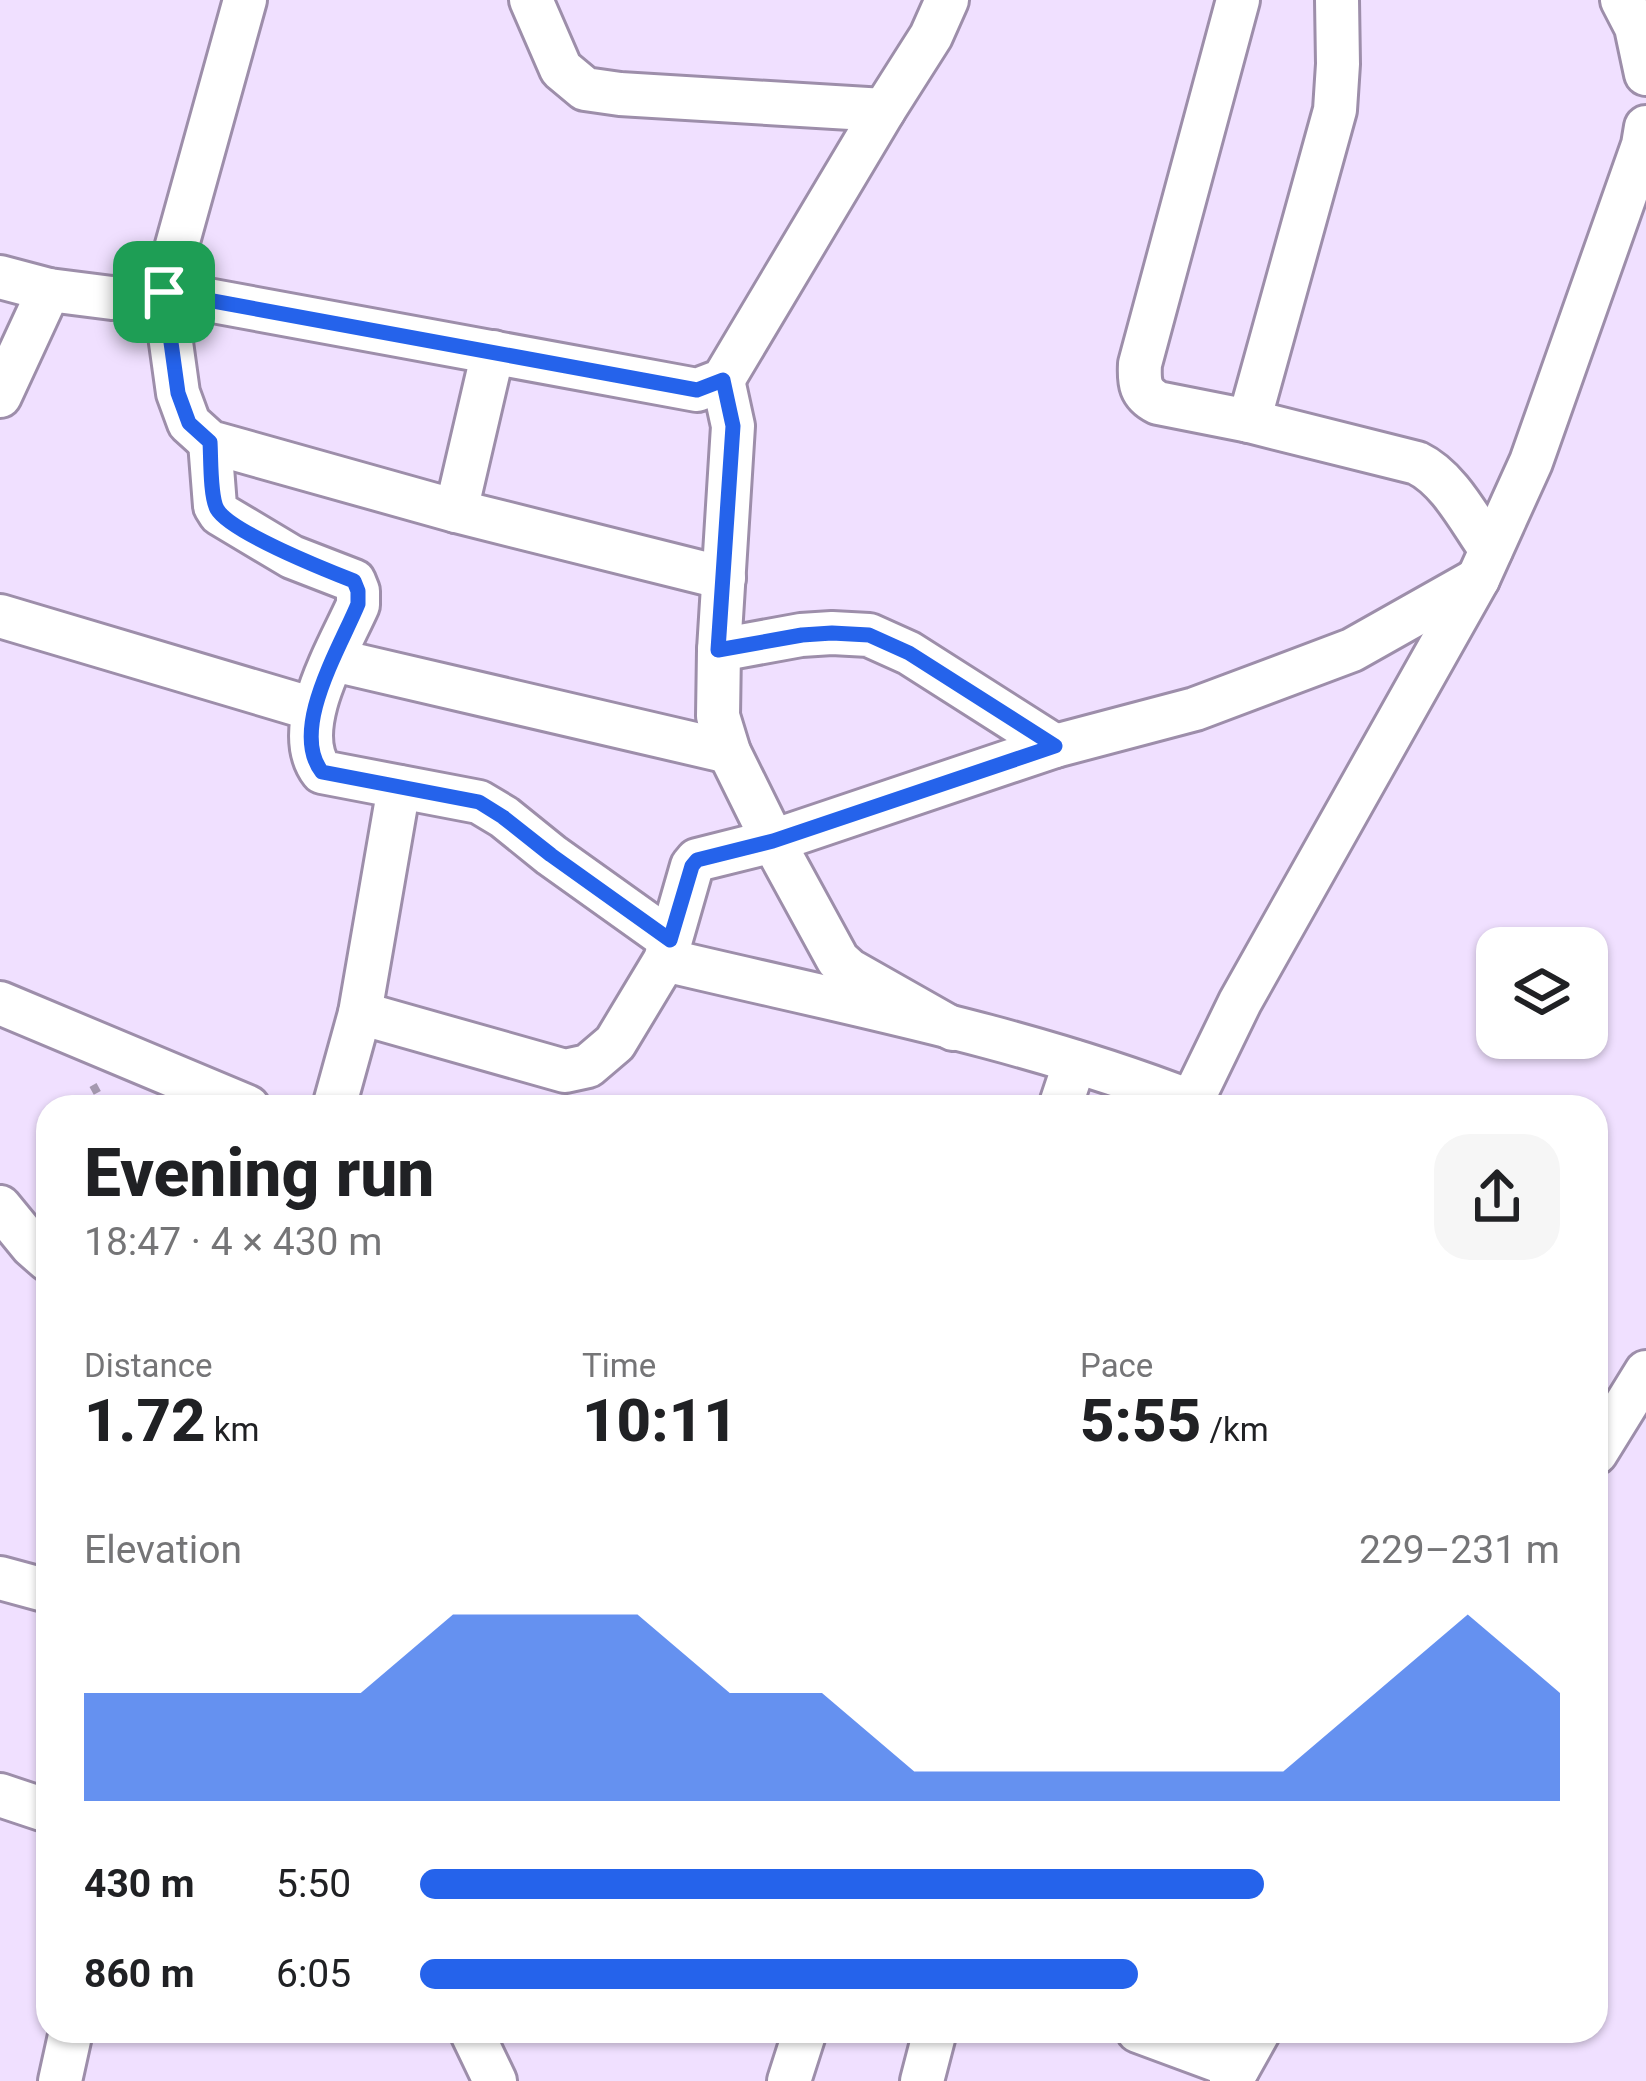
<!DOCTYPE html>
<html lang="en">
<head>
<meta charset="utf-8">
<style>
  :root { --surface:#fff; --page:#f6f6f6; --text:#202124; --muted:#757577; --accent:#2563eb }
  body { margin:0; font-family:Roboto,sans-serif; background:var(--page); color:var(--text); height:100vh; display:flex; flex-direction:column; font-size:45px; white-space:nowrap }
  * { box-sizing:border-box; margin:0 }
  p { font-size:39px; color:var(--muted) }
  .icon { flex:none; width:66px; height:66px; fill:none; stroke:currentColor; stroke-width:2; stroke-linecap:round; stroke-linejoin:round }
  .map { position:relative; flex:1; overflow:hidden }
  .side { position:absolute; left:36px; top:1095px; width:1572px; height:948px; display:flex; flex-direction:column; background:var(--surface); border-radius:36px; box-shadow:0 3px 9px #0004 }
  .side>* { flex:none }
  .controls { position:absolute; left:1476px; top:927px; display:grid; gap:24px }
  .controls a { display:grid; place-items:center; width:132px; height:132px; border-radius:24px; background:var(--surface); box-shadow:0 3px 9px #0004; font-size:60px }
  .pin { position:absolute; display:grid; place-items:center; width:102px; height:102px; color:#fff; margin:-51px; border-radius:24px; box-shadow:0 6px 18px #0006 }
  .round { display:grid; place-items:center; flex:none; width:126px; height:126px; border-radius:36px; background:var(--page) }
  .overview { display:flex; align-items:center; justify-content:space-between; height:204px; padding:0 48px }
  h1 { font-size:66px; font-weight:800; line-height:90px }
  .metrics { display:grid; grid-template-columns:repeat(3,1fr); gap:18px; height:204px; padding:12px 48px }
  .metrics div { display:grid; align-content:center }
  .metrics b { font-size:60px; font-weight:800 }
  .metrics small { font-size:33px; font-weight:400 }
  .metrics p { font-size:33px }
  .chart { height:336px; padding:24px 48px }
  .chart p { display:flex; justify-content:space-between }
  .chart svg { width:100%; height:216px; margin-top:12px; fill:var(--accent); opacity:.7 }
  ul { padding:0 48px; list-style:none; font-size:39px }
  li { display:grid; grid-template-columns:192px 144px 1fr; align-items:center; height:90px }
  li i { height:30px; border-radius:15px; background:var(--accent) }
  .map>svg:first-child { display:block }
</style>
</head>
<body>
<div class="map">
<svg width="1646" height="2081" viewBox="0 0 1646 2081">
  <rect width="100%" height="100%" fill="#f0e0ff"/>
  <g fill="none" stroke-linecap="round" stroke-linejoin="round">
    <defs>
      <g id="street">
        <polyline points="245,0 164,292 178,393 189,423 210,442 456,511 724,578"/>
        <polyline points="531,0 561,69 585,89 620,94 884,110"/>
        <path d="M1238 0 1140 364C1139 383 1140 394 1158 403L1249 421 1417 463C1450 479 1470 521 1491 550"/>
        <polyline points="1622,0 1636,27 1646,74"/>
        <polyline points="0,277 49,290 112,298 164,292 697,390 723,380 884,110 931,36 947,0"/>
        <polyline points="723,380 733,426 719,650 718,716 729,752 773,841 838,960 849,970 953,1029"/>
        <polyline points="0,396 49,290"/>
        <polyline points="1249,421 1335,110 1338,64 1337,0"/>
        <path d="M210 442 215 506 220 514 292 557 354 581 358 591V605C339 648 289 729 322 772L479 802 504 817 551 855 670 940"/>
        <polyline points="456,511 493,352"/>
        <polyline points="0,616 313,709"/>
        <polyline points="719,650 801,635 832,633 869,635 909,653 1055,746"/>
        <polyline points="334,660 729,752"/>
        <path d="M665 960C841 1002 1023 1036 1192 1102"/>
        <polyline points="0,1003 248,1107"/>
        <polyline points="360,1013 565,1071 588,1066 615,1043 665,960 692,866 697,860 773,841 1055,746 1195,709 1352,650 1478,579"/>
        <polyline points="334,1107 360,1013 399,787"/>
        <polyline points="1060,1107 1075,1062"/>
        <polyline points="1189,1107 1240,1002 1478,579 1531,462 1643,145 1646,127"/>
        <polyline points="0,1207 32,1246 48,1260"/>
        <polyline points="1596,1453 1646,1372"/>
        <polyline points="0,1578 48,1591"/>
        <polyline points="0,1795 48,1811"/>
        <polyline points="471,2031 495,2081"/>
        <polyline points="1138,2031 1238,2068"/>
        <polyline points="60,2081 71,2031"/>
        <polyline points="789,2081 805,2031"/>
        <polyline points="922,2081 935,2031"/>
        <polyline points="1231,2081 1259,2031"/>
      </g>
    </defs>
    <use href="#street" stroke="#9d8eaa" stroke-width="48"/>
    <polyline stroke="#a599b0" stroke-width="8" stroke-dasharray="9 9" stroke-linecap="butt" points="93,1085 105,1107"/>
    <use href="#street" stroke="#fff" stroke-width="42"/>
  </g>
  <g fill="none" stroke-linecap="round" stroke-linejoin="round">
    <defs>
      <path id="route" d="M164 292 697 390 723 380 733 426 718 650 802 635 832 633 869 635 909 653 1055 746 773 841 697 860 692 866 670 940 551 855 503 817 479 802 322 772C289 730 340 648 358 604V591L354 581C326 570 230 532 217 509 210 496 211 458 210 442L189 423 178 393Z"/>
    </defs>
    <use href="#route" stroke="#fff" stroke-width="24"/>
    <use href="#route" stroke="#2563eb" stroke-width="15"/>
  </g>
</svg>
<div class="controls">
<a><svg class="icon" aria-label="layers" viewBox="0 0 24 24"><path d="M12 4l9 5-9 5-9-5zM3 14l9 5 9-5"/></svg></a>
</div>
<div class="pin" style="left:164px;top:292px;background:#1e9e55"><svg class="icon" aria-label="arrive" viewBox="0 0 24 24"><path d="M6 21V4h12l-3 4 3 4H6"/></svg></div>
<section class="side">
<div class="overview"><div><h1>Evening run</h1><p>18:47 · 4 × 430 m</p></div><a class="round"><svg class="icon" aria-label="share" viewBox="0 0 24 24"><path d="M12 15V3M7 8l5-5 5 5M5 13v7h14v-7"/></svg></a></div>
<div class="metrics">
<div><p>Distance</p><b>1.72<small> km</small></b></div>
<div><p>Time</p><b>10:11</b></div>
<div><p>Pace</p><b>5:55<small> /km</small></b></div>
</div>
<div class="chart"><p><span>Elevation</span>229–231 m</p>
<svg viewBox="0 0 160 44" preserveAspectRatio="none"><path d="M0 44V22L10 22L20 22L30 22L40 6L50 6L60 6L70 22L80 22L90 38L100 38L110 38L120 38L130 38L140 22L150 6L160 22V44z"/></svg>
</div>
<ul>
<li><b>430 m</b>5:50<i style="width:74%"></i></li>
<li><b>860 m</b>6:05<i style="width:63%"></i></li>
</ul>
</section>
</div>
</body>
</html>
